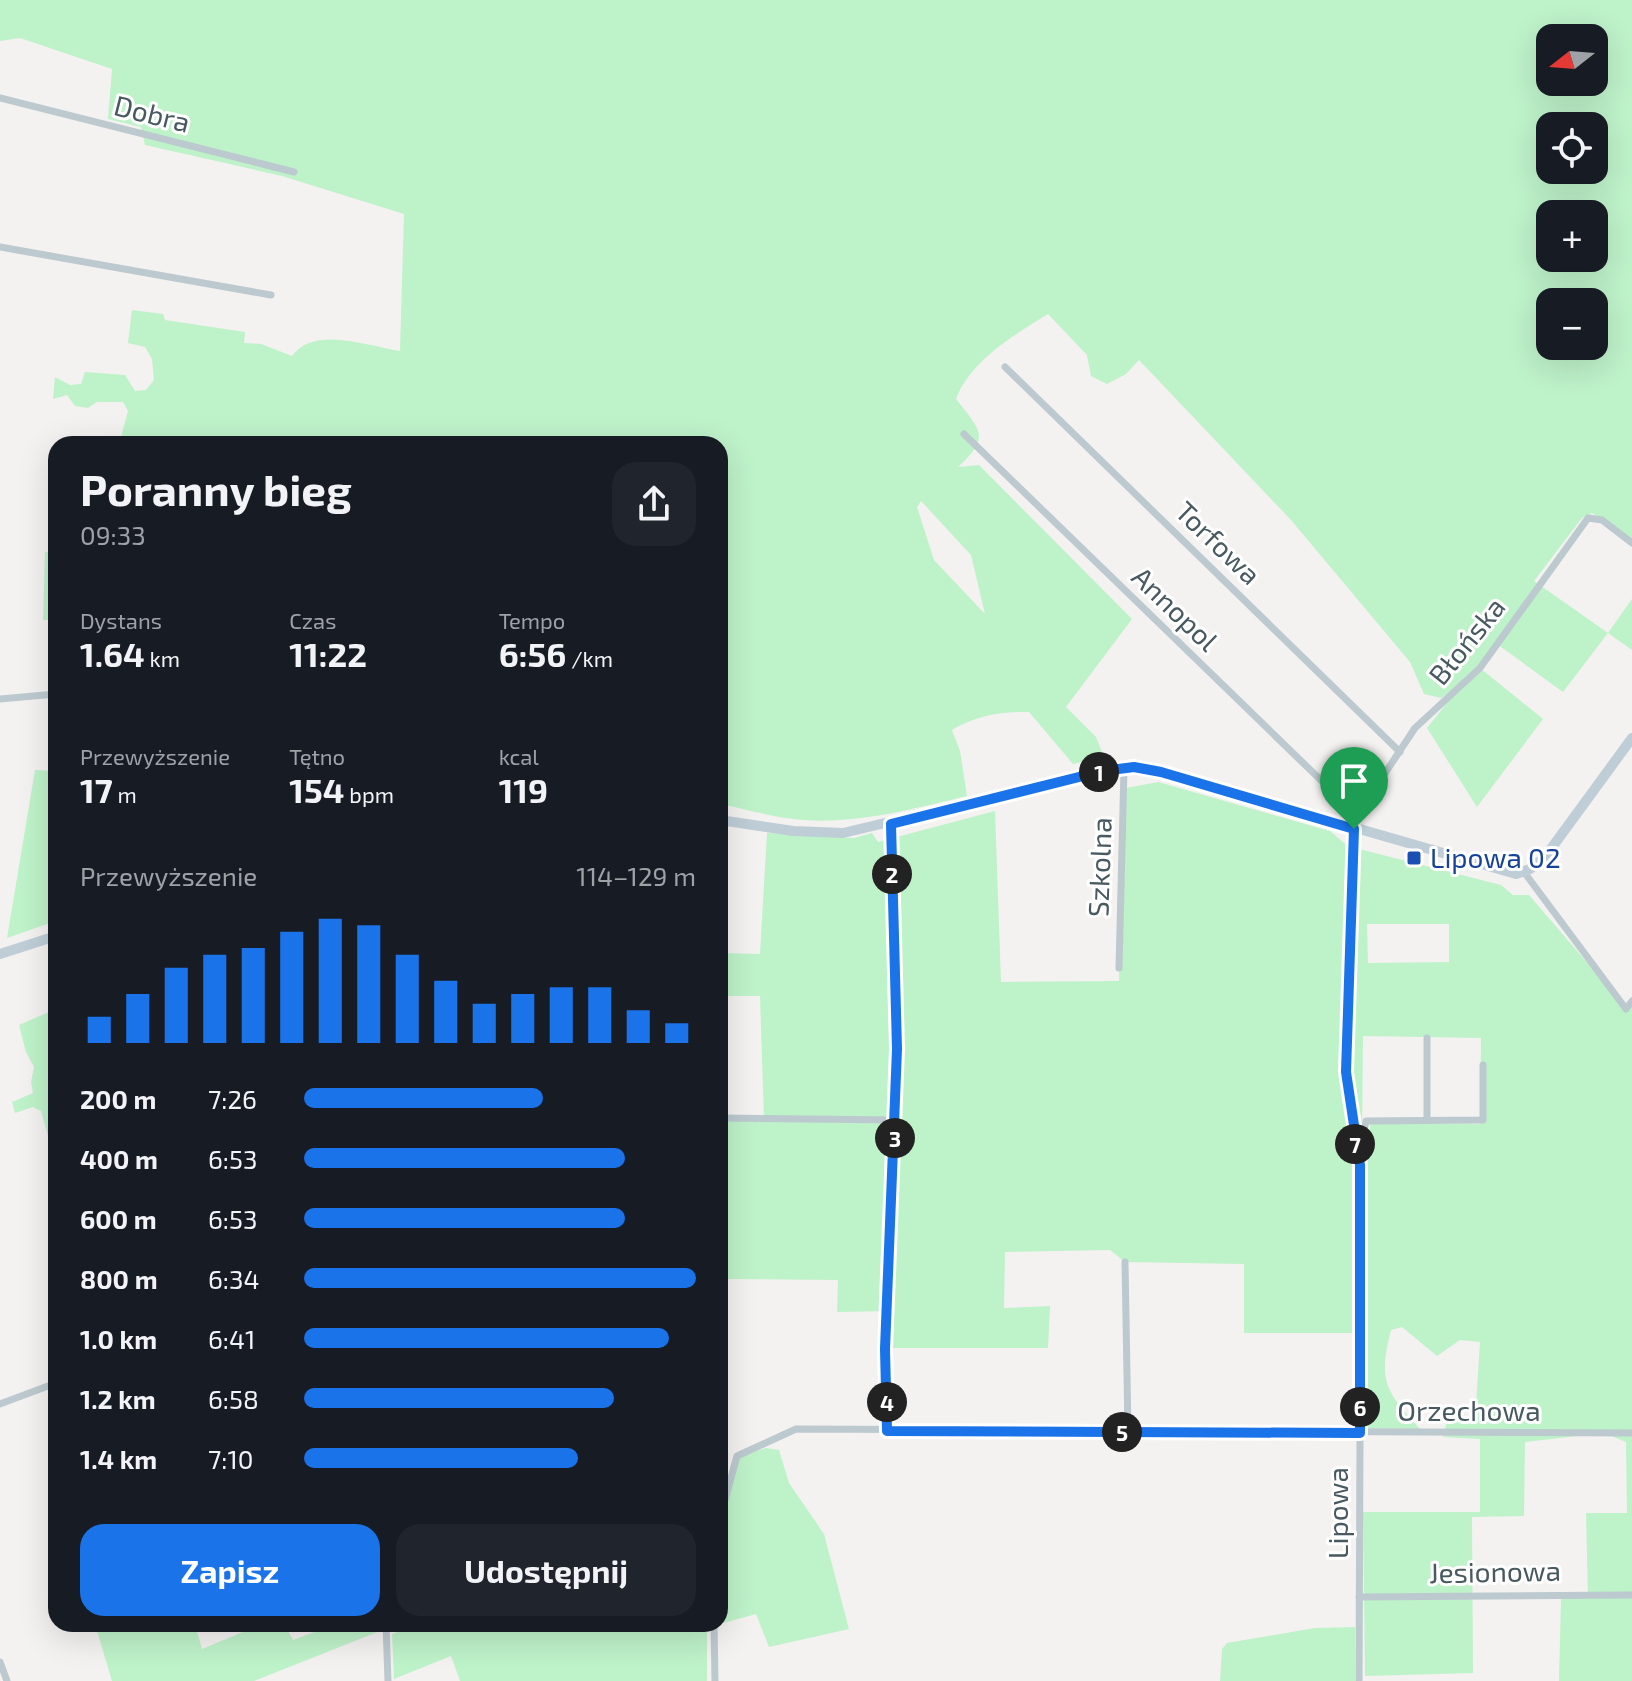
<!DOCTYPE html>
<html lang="pl">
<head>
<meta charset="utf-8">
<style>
  :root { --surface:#171b24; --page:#20242c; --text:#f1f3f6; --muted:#9ea1a6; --accent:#1a73e8 }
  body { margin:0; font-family:"Exo 2",sans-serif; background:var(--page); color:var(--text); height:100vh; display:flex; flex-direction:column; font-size:30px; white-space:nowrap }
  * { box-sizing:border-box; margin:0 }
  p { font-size:26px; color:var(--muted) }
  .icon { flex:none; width:44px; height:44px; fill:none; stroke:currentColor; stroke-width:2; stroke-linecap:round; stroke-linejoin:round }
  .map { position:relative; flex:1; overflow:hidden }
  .sheet { position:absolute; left:48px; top:436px; width:680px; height:1196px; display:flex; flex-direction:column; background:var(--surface); border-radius:24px; box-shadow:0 8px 32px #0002 }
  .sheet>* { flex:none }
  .needle { width:52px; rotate:253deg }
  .fabs { position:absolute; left:1536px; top:24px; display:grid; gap:16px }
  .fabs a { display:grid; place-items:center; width:72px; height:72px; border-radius:16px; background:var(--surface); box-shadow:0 8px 32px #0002; font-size:40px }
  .pin { position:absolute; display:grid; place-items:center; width:68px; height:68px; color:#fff; margin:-82px -34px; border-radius:50% 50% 50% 0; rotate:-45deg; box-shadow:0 0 8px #0007 }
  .pin .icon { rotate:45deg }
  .km { position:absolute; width:40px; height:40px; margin:-20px; border-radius:50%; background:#222; color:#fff; font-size:22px; line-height:40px; text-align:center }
  .round { display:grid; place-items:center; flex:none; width:84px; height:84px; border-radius:24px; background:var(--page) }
  .overview { display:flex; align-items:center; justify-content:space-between; height:136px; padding:0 32px }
  h1 { font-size:44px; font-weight:700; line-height:60px }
  .figures { display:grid; grid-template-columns:repeat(3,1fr); gap:12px; height:136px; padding:8px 32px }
  .figures div { display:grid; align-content:center }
  .figures b { font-size:34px; font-weight:700 }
  .figures small { font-size:22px; font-weight:400 }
  .figures p { font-size:22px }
  .chart { height:224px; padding:16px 32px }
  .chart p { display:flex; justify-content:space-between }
  .chart svg { width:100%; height:144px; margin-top:8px; stroke:var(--accent); stroke-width:6 }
  .action { display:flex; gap:16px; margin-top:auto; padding:16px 32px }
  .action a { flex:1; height:92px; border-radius:24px; background:var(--accent); color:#fff; font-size:32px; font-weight:700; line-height:92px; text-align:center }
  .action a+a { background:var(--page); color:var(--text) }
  ul { padding:0 32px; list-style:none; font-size:26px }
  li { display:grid; grid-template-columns:128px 96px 1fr; align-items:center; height:60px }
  li i { height:20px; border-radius:10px; background:var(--accent) }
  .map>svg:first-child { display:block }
</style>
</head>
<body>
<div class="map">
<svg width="1632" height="1681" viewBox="0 0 1632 1681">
  <rect width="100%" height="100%" fill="#f4f1f1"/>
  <g fill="#bef2c9" fill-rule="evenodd">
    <path d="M0 0H1632V540L1592 513 1582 518 1534 581 1608 633 1632 599V650L1608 633 1563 692 1497 644 1480 668 1543 719 1477 807 1427 728 1463 683 1441 698 1424 694 1410 662 1291 520 1139 360 1126 374 1107 384 1091 376 1087 355 1048 314C1014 335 970 361 956 399 982 432 990 437 958 467L979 465 1132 619 1066 707 1096 737 1104 757 1073 764 1029 712C1002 711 974 716 952 730L960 751 967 796C913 809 850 826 794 819 769 816 744 809 720 804V444H643L627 438 574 436 572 444H119L128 411 123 402H97L88 408 75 406 67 395 53 399 55 377 70 385 81 384 85 372 125 375 135 391 146 390 154 380 152 359 145 347 128 343 132 310 163 314 165 320 245 332 244 343 261 344 292 356C314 325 368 346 400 351L404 214 282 176 145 145 141 127 108 119 112 69 20 38 0 41ZM1550 38H1594V82H1550ZM1550 126H1594V170H1550ZM1550 214H1594V258H1550ZM1550 302H1594V346H1550ZM921 501 971 555 985 614 934 560 917 507Z"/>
    <polygon points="45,552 56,552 56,620 43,620"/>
    <polygon points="35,770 56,771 56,921 7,938"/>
    <polygon points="1158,782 1330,831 1349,847 1341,1017 1345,1106 1354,1161 1353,1333 1244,1333 1244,1264 1125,1262 1110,1250 1005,1252 1004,1308 1050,1306 1048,1348 889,1348 889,1311 837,1312 838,1280 720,1279 720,1119 764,1120 760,996 720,996 720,953 760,954 767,833 854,838 872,833 878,842 995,811 1001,982 1119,981 1126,788"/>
    <path d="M1359 849 1501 885 1513 895H1529L1626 1008 1632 1001V1681H1559L1561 1598H1588L1586 1513H1627L1626 1442 1604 1433 1525 1442 1524 1516 1472 1517 1473 1673 1365 1676 1363 1512H1480V1439L1443 1437 1447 1421H1475L1480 1342 1460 1340 1437 1356 1402 1327 1391 1330C1378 1382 1385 1390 1420 1429L1365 1428 1366 1150 1370 1144V1124H1480L1481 1038 1363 1036 1362 1135 1357 1137 1349 1039 1356 856ZM1367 924H1449V962L1368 963Z"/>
    <polygon points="56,1009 56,1133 48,1136 41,1111 33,1107 15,1113 12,1102 33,1093 31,1082 34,1067 26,1052 19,1025"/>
    <polygon points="766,1448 779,1450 789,1483 824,1534 849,1629 769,1647 756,1614 720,1624 720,1522 733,1464 740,1456"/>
    <polygon points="95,1624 195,1624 202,1649 262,1624 284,1624 293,1640 335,1624 380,1624 380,1631 254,1681 112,1681"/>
    <polygon points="419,1624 707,1624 707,1681 460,1681 451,1656 394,1679 392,1634"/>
    <polygon points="1355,1627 1355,1681 1220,1681 1222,1649 1227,1643 1315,1628"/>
  </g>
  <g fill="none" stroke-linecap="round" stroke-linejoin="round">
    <g stroke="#bcc9ce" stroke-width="7">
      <polyline points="0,98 294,172"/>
      <polyline points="0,247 271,295"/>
      <polyline points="1005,367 1400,752"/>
      <polyline points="964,434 1330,789 1361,810"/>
      <polyline points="0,699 56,694"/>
      <polyline points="1524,872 1626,1009 1632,1001"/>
      <polyline points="1119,968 1124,768"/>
      <polyline points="720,1118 896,1120"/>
      <polyline points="1427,1120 1427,1038"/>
      <polyline points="1359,1154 1366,1121 1483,1120 1483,1065"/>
      <polyline points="1125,1262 1128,1432"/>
      <polyline points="0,1404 56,1383"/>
      <polyline points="887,1431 885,1349 897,1049 891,824"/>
      <polyline points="720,1518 737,1456 796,1429 1632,1433"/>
      <polyline points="1359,1597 1632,1595"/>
      <polyline points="386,1624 388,1681"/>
      <polyline points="714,1624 715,1681"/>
      <polyline points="0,1662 7,1681"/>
      <polyline points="1359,1681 1361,1201 1359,1154 1346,1072 1347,944 1356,817 1415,728 1480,668 1588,518 1602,520 1632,543"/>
    </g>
    <g stroke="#becdd6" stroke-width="10">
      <polyline points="720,820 793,831 843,833 1103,771 1134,767 1161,772 1516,874 1530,869 1545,857 1632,738"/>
      <polyline points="0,954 56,936"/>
    </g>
  </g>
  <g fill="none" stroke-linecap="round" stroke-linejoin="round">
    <defs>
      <polygon id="route" points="1134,767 1161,772 1354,829 1346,1072 1360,1165 1360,1433 887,1431 885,1349 897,1049 891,824 1103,771"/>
    </defs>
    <use href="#route" stroke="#fff" stroke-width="16"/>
    <use href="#route" stroke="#1a73e8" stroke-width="10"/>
  </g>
  <rect fill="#1a4fb4" stroke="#fff" stroke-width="3" x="1406" y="850" width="16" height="16" rx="4"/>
  <g text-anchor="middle" stroke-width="6" stroke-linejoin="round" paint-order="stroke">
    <g font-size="28" fill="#485960" stroke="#fff">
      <text transform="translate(152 114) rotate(14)" y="10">Dobra</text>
      <text transform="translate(1218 543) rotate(44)" y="10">Torfowa</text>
      <text transform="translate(1175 609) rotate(44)" y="10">Annopol</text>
      <text transform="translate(1467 641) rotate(-51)" y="10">Błońska</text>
      <text transform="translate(1100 867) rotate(-88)" y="10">Szkolna</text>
      <text x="1469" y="1421">Orzechowa</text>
      <text transform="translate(1338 1513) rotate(-90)" y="10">Lipowa</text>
      <text transform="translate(1495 1572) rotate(-1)" y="10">Jesionowa</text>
    </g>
    <g font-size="28" fill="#164399" stroke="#fff" text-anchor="start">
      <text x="1430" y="868">Lipowa 02</text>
    </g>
  </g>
</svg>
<div class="fabs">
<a><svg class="needle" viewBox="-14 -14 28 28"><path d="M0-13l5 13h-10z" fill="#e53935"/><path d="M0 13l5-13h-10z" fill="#9ea1a6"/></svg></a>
<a><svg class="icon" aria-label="locate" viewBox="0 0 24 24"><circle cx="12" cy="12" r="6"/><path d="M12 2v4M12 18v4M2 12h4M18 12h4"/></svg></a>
<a>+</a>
<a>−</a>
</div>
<div class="pin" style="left:1354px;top:829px;background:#1e9e55"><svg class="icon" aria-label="arrive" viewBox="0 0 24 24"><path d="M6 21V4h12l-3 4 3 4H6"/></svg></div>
<b class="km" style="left:1099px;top:772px">1</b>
<b class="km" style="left:892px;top:874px">2</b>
<b class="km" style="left:895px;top:1138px">3</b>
<b class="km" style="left:887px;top:1402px">4</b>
<b class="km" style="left:1122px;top:1432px">5</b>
<b class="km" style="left:1360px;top:1407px">6</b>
<b class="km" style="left:1355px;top:1144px">7</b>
<section class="sheet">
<div class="overview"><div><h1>Poranny bieg</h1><p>09:33</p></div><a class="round"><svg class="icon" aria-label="share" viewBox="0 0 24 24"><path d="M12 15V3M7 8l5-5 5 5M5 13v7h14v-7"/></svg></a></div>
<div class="figures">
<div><p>Dystans</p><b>1.64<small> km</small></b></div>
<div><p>Czas</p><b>11:22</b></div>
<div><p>Tempo</p><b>6:56<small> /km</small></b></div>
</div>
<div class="figures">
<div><p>Przewyższenie</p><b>17<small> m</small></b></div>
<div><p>Tętno</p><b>154<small> bpm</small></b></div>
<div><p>kcal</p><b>119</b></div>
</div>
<div class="chart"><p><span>Przewyższenie</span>114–129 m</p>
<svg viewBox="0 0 160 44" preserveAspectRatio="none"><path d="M5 44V36M15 44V29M25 44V21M35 44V17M45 44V15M55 44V10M65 44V6M75 44V8M85 44V17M95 44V25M105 44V32M115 44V29M125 44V27M135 44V27M145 44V34M155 44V38"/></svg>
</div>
<ul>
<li><b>200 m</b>7:26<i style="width:61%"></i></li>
<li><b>400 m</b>6:53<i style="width:82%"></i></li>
<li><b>600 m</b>6:53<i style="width:82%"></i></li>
<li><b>800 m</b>6:34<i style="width:100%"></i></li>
<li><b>1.0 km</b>6:41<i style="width:93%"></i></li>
<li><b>1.2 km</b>6:58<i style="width:79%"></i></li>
<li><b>1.4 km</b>7:10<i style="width:70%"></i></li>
</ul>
<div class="action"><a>Zapisz</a><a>Udostępnij</a></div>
</section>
</div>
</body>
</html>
